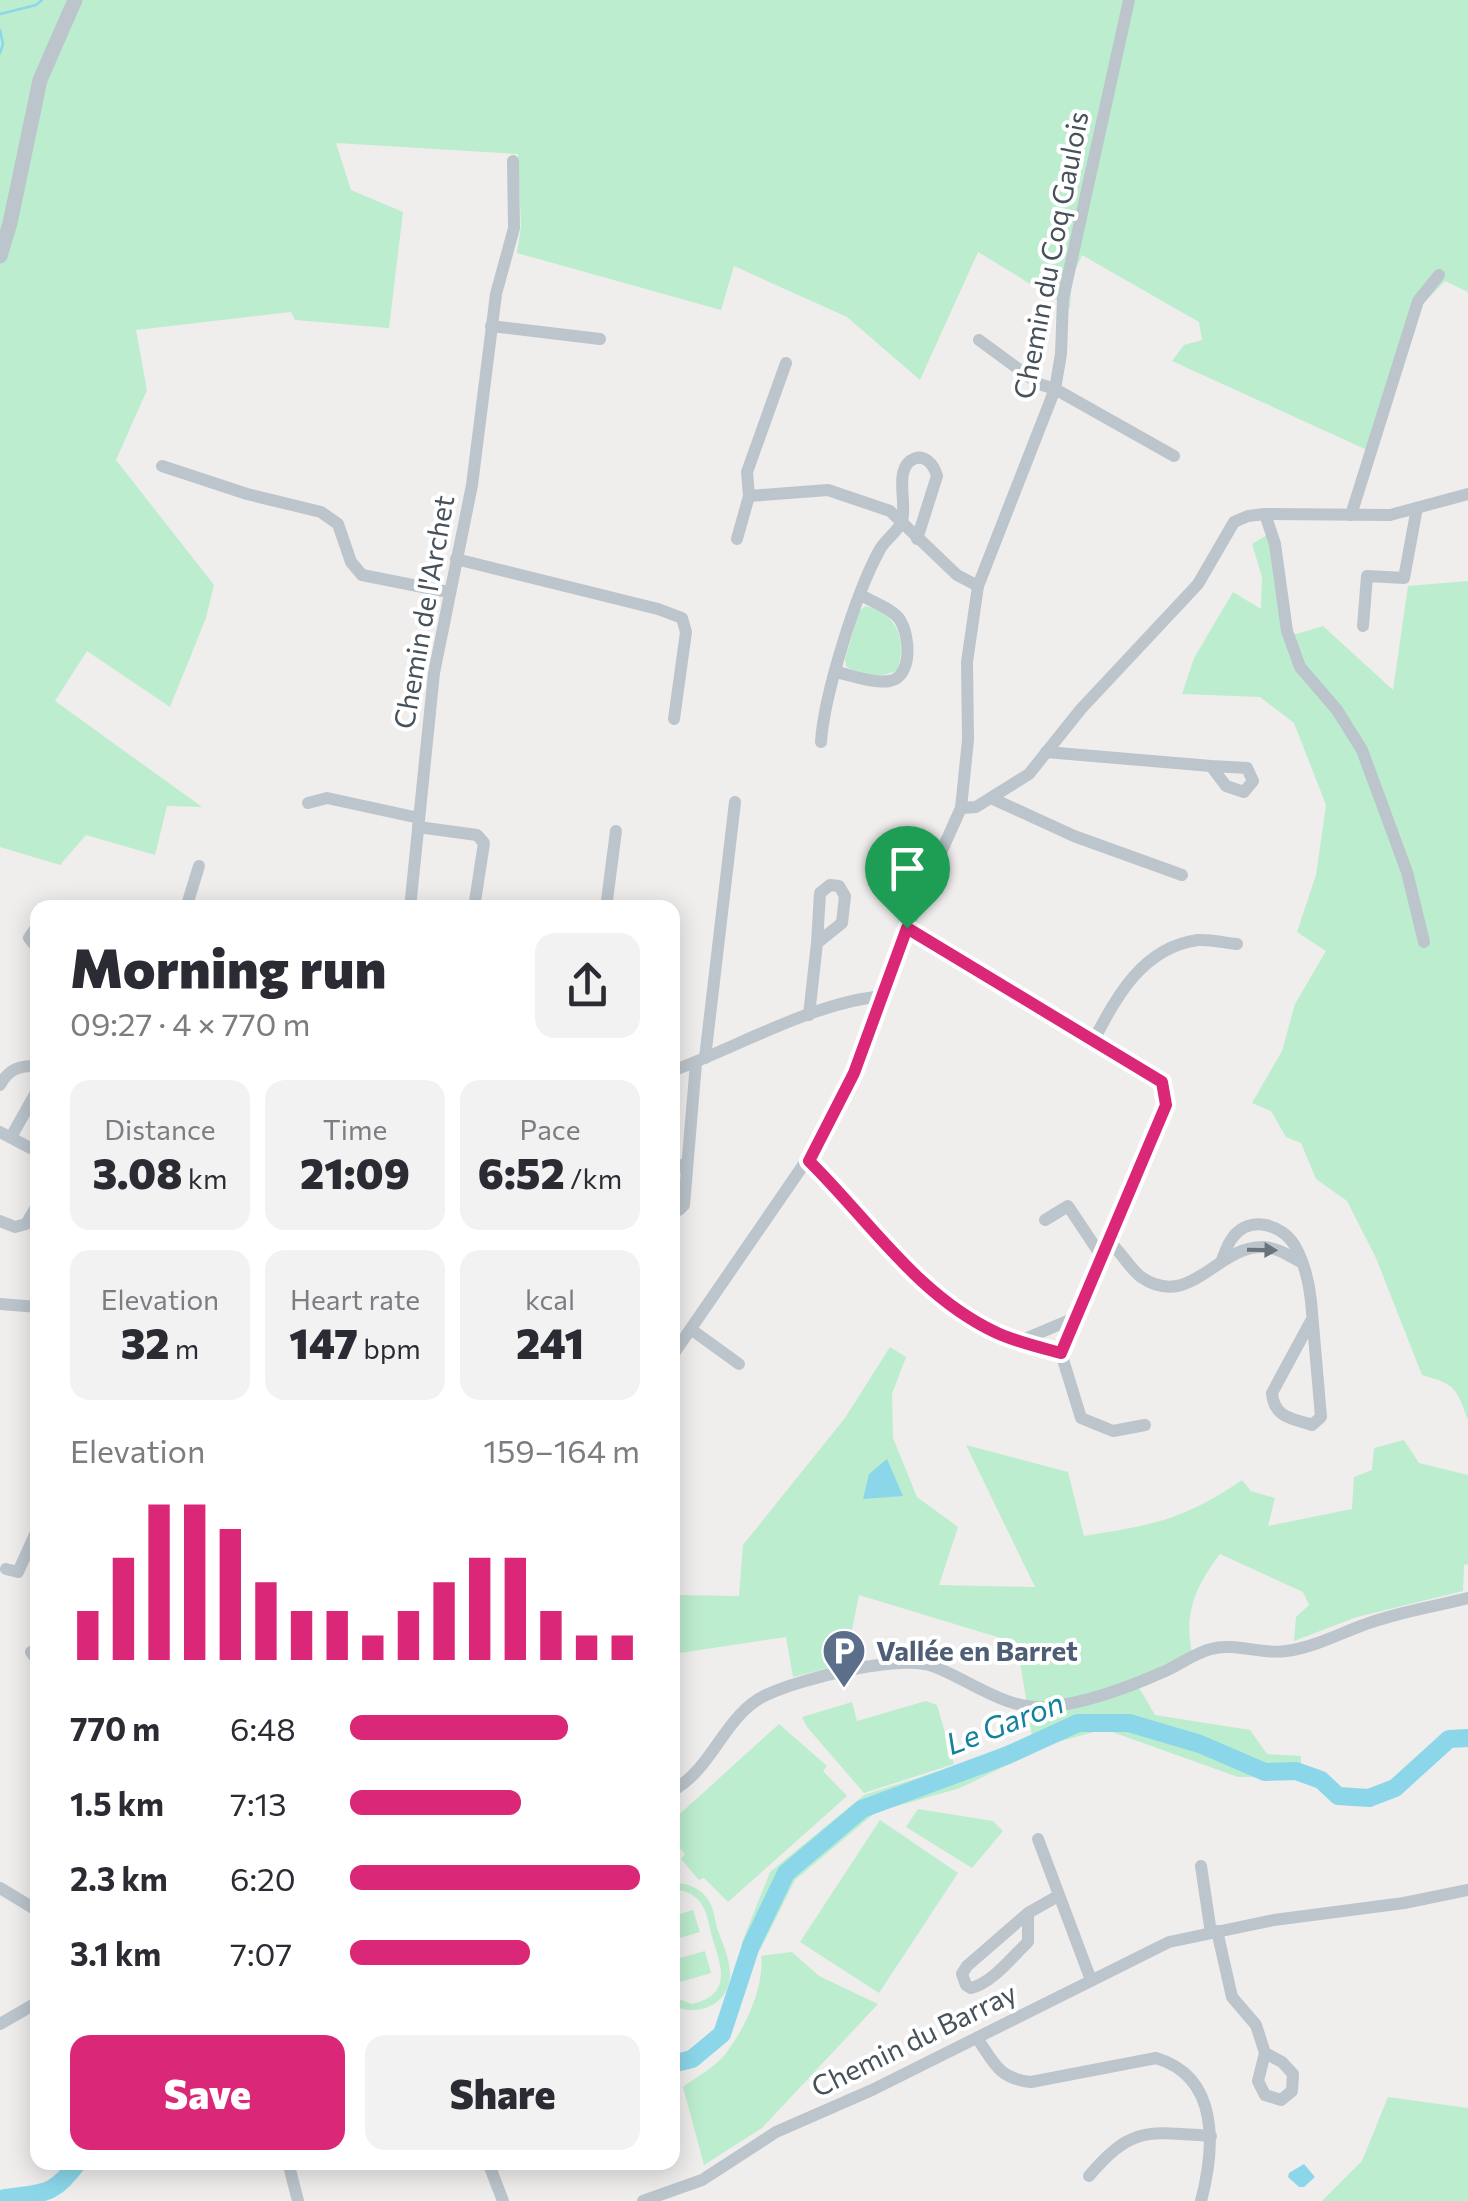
<!DOCTYPE html>
<html lang="en">
<head>
<meta charset="utf-8">
<style>
  :root { --surface:#fff; --page:#f2f2f3; --text:#2b2b33; --muted:#7c7c81; --accent:#db2777 }
  body { margin:0; font-family:Commissioner,sans-serif; background:var(--page); color:var(--text); height:100vh; display:flex; flex-direction:column; font-size:38px; white-space:nowrap }
  * { box-sizing:border-box; margin:0 }
  p { font-size:32px; color:var(--muted) }
  .icon { flex:none; width:55px; height:55px; fill:none; stroke:currentColor; stroke-width:2; stroke-linecap:round; stroke-linejoin:round }
  .map { position:relative; flex:1; overflow:hidden }
  .side { position:absolute; left:30px; top:900px; width:650px; height:1270px; display:flex; flex-direction:column; background:var(--surface); border-radius:20px; box-shadow:0 5px 25px #0003 }
  .side>* { flex:none }
  .pin { position:absolute; display:grid; place-items:center; width:85px; height:85px; color:#fff; margin:-102px -42px; border-radius:50% 50% 50% 0; rotate:-45deg; box-shadow:0 0 10px #0007 }
  .pin .icon { rotate:45deg }
  .round { display:grid; place-items:center; flex:none; width:105px; height:105px; border-radius:20px; background:var(--page) }
  .head { display:flex; align-items:center; justify-content:space-between; height:170px; padding:0 40px }
  h1 { font-size:55px; font-weight:800; line-height:75px }
  .figures { display:grid; grid-template-columns:repeat(3,1fr); gap:15px; height:170px; padding:10px 40px }
  .figures div { display:grid; align-content:center; border-radius:20px; background:var(--page); text-align:center }
  .figures b { font-size:42px; font-weight:800 }
  .figures small { font-size:28px; font-weight:400 }
  .figures p { font-size:28px }
  .chart { height:280px; padding:20px 40px }
  .chart p { display:flex; justify-content:space-between }
  .chart svg { width:100%; height:180px; margin-top:10px; stroke:var(--accent); stroke-width:6 }
  .action { display:flex; gap:20px; margin-top:auto; padding:20px 40px }
  .action a { flex:1; height:115px; border-radius:20px; background:var(--accent); color:#fff; font-size:40px; font-weight:800; line-height:115px; text-align:center }
  .action a+a { background:var(--page); color:var(--text) }
  ul { padding:0 40px; list-style:none; font-size:32px }
  li { display:grid; grid-template-columns:160px 120px 1fr; align-items:center; height:75px }
  li i { height:25px; border-radius:12px; background:var(--accent) }
  .map>svg:first-child { display:block }
</style>
</head>
<body>
<div class="map">
<svg width="1468" height="2201" viewBox="0 0 1468 2201">
  <rect width="100%" height="100%" fill="#f0eded"/>
  <g fill="#bcedce">
    <polygon points="0,0 1468,0 1468,292 1445,281 1421,306 1376,454 1172,361 1184,345 1202,340 1199,322 1082,255 1072,277 1070,308 978,252 920,380 847,317 734,266 721,310 517,253 521,226 518,154 336,143 351,190 403,212 389,328 295,320 291,312 136,330 147,390 116,460 214,585 206,618 170,707 87,651 55,701 202,807 167,806 155,855 86,835 60,865 0,847"/>
    <path d="M1275 530 1293 635 1323 626 1393 690 1408 586 1468 581V1420C1456 1387 1456 1385 1422 1375L1376 1258 1347 1201 1316 1179 1301 1143 1286 1137 1271 1111 1252 1103 1282 1051 1295 1004 1326 951 1297 932 1316 875 1326 805 1294 723 1260 697 1182 694 1194 658 1233 592 1261 609 1262 577 1252 544Z"/>
    <path d="M866 606C898 615 906 639 898 670 883 678 860 677 846 666L845 659 860 610Z"/>
    <path d="M890 1347 906 1357 892 1394 893 1438 917 1497 958 1527 939 1585 1035 1587 966 1445 1068 1472 1084 1536C1152 1525 1184 1520 1242 1480L1251 1491 1275 1498 1268 1526 1352 1509 1354 1477 1372 1470 1374 1448 1404 1440 1419 1463 1468 1475V1564L1464 1565 1463 1591 1357 1617 1294 1641 1296 1617 1309 1605 1303 1592 1220 1554C1197 1584 1183 1613 1192 1652L1134 1679 1155 1715 1250 1730 1267 1754 1301 1756V1777H1238L1104 1729 1051 1744 960 1788 876 1812 795 1880 760 1950 741 1945 770 1872 864 1795 955 1766 1032 1736 1017 1643 859 1595 845 1664 793 1677 786 1637 673 1654 672 1587 678 1595 739 1596 743 1545 845 1418Z"/>
    <polygon points="926,1701 937,1705 954,1764 864,1793 807,1727 802,1717 852,1702 857,1721"/>
    <polygon points="779,1724 827,1766 823,1771 847,1796 728,1902 704,1878 699,1880 681,1859 685,1854 673,1841 673,1820"/>
    <polygon points="918,1809 993,1821 1003,1831 972,1868 906,1827"/>
    <polygon points="880,1820 958,1873 879,1993 800,1942"/>
    <path d="M673 1883C686 1883 699 1887 707 1898 713 1906 715 1918 717 1928 722 1942 730 1959 730 1974 730 2005 698 2017 673 2006V1997L692 2004C735 1994 720 1964 711 1933 708 1920 706 1906 695 1897 688 1891 681 1890 673 1890Z"/>
    <polygon points="693,1910 700,1932 673,1940 673,1916"/>
    <polygon points="705,1951 711,1973 673,1984 673,1960"/>
    <path d="M792 1952 819 1976 878 2004 762 2128 704 2165 683 2087C695 2078 711 2069 722 2058 743 2034 765 1987 761 1956Z"/>
    <polygon points="1388,2097 1468,2108 1468,2201 1322,2201 1362,2161"/>
  </g>
  <g fill="#8bd7e9">
    <polygon points="887,1459 903,1496 863,1499 869,1474"/>
    <polygon points="1304,2164 1315,2177 1304,2187 1299,2187 1288,2177 1289,2173"/>
  </g>
  <g fill="none" stroke-linecap="round" stroke-linejoin="round">
    <g stroke="#8bd7e9" stroke-width="2.5">
      <polyline points="0,14 36,5 42,0"/>
      <polyline points="0,30 3,44 0,53"/>
    </g>
    <g stroke="#8bd7e9" stroke-width="18">
      <polyline points="672,2064 692,2059 722,2034 751,1946 786,1873 862,1809 1008,1755 1078,1723 1129,1723 1200,1744 1265,1772 1296,1771 1321,1780 1338,1796 1369,1798 1395,1788 1449,1739 1468,1738"/>
      <path d="M0 2199C41 2192 52 2199 78 2162"/>
    </g>
    <g stroke="#bcc5cc" stroke-width="12">
      <polyline points="491,326 600,339"/>
      <polyline points="979,340 1039,384 1055,389 1174,456"/>
      <polyline points="162,466 247,494 321,512 338,524 351,562 362,575 448,592"/>
      <polyline points="749,496 828,490 890,511 957,575 978,586"/>
      <polyline points="1265,514 1275,544 1287,631 1300,667 1337,710 1362,750 1407,872 1424,942"/>
      <polyline points="1351,515 1418,301 1439,275"/>
      <polyline points="737,539 749,496 747,472 786,363"/>
      <polyline points="456,559 658,609 682,618 686,632 674,719"/>
      <polyline points="1363,626 1367,576 1404,578 1417,508"/>
      <path d="M836 672C851 675 874 684 890 681 913 676 910 636 900 620 893 609 872 602 861 595"/>
      <path d="M821 742C824 695 856 593 879 551 884 540 898 532 902 521 907 504 895 473 910 461 924 451 934 465 937 476L917 539"/>
      <polyline points="1046,752 1211,766 1226,786 1244,792 1253,781 1247,768 1211,766"/>
      <polyline points="991,798 1074,836 1182,875"/>
      <polyline points="308,803 327,798 419,818"/>
      <polyline points="961,808 976,807 1029,774 1081,709 1198,584 1234,522 1248,516 1265,514 1390,515 1468,494"/>
      <polyline points="418,827 477,835 484,843 474,908"/>
      <polyline points="186,908 199,866"/>
      <polyline points="410,908 434,673 472,485 496,294 514,228 513,161"/>
      <polyline points="606,908 616,831"/>
      <polyline points="38,925 29,938 38,949"/>
      <polyline points="809,1015 817,943 842,923 845,896 839,886 830,885 820,893 817,943"/>
      <path d="M1094 1040C1116 996 1144 947 1198 940 1210 939 1225 943 1237 944"/>
      <polyline points="705,1058 735,802"/>
      <path d="M672 1071C738 1047 814 1002 883 996"/>
      <path d="M0 1085C8 1070 19 1065 35 1066L38 1070"/>
      <polyline points="0,1132 38,1152"/>
      <polyline points="11,1137 38,1089"/>
      <path d="M809 1161C869 1220 917 1295 995 1332 1016 1342 1039 1347 1061 1353L1165 1105 1162 1082 907 928"/>
      <polyline points="672,1171 686,1163"/>
      <polyline points="672,1208 679,1210 684,1205 696,1063"/>
      <polyline points="1045,1220 1068,1206 1102,1257"/>
      <polyline points="0,1221 15,1227 26,1224 38,1204"/>
      <path d="M1109 1242C1122 1252 1128 1267 1141 1277 1191 1311 1217 1245 1264 1247 1278 1248 1289 1256 1301 1262"/>
      <path d="M1222 1260C1225 1252 1228 1243 1233 1237 1250 1215 1282 1224 1295 1246 1304 1262 1309 1283 1311 1301L1321 1417 1312 1425C1292 1418 1274 1418 1272 1393L1312 1319"/>
      <polyline points="0,1304 38,1307"/>
      <polyline points="692,1330 739,1364"/>
      <polyline points="1020,1341 1077,1317"/>
      <polyline points="1061,1353 1081,1418 1113,1431 1145,1425"/>
      <polyline points="672,1356 824,1135 854,1073 907,928 961,808 968,740 967,662 978,586 1055,389 1061,354 1063,299 1129,0"/>
      <polyline points="6,1569 18,1572 38,1528"/>
      <polyline points="31,1652 38,1661"/>
      <path d="M672 1791C714 1768 723 1716 766 1695 799 1679 902 1653 935 1667 971 1681 1006 1710 1047 1707 1087 1703 1127 1688 1163 1672 1179 1665 1195 1653 1211 1649 1234 1642 1263 1655 1286 1651 1317 1647 1344 1631 1372 1622 1403 1611 1437 1606 1468 1598"/>
      <polyline points="1038,1839 1091,1980"/>
      <polyline points="1201,1866 1211,1933"/>
      <polyline points="0,1888 38,1911"/>
      <path d="M1028 1913 967 1966 962 1974 966 1985 971 1988C993 1982 1011 1958 1028 1942V1913L1058 1896"/>
      <polyline points="1217,1931 1232,1997 1256,2025 1265,2053 1258,2081 1265,2095 1281,2100 1292,2091 1293,2074 1282,2062 1265,2053"/>
      <polyline points="0,2024 38,2002"/>
      <path d="M977 2038C994 2063 999 2079 1031 2082L1156 2058C1220 2077 1215 2148 1201 2201"/>
      <polyline points="288,2162 298,2201"/>
      <polyline points="488,2162 503,2201"/>
      <path d="M1089 2176C1132 2125 1149 2132 1211 2136"/>
      <polyline points="643,2201 702,2180 776,2132 872,2090 1169,1942 1274,1920 1404,1903 1468,1890"/>
    </g>
    <polyline stroke="#bcc5cc" stroke-width="15" points="0,256 10,223 40,80 75,0"/>
  </g>
  <defs><path id="oneway-solid" d="M-6-.8H1V-3.2L6.5 0L1 3.2V.8H-6Z" transform="scale(2.5)"/></defs>
  <use fill="#69747c" href="#oneway-solid" transform="translate(1262 1250) rotate(1)"/>
  <g fill="none" stroke-linecap="round" stroke-linejoin="round">
    <defs>
      <path id="route" d="M907 928 1162 1082 1166 1105 1061 1353C1039 1347 1016 1342 995 1332 917 1295 869 1220 809 1161L854 1073Z"/>
    </defs>
    <use href="#route" stroke="#fff" stroke-width="20"/>
    <use href="#route" stroke="#db2777" stroke-width="12"/>
  </g>
  <defs>
    <symbol id="parking-pin" viewBox="-11 -11 22 30"><path d="M0 17L-7.5 6A9.5 9.5 0 1 1 7.5 6Z" fill="#5c6f8a" stroke="#fff"/><path d="M-3.5-5.5H1a3.5 3.5 0 0 1 0 7H-1V5.5H-3.5ZM-1-3.4V-.6H.8a1.4 1.4 0 0 0 0-2.8Z" fill="#fff"/></symbol>
  </defs>
  <g fill-rule="evenodd">
    <use href="#parking-pin" x="819" y="1626" width="50" height="68"/>
  </g>
  <g text-anchor="middle" stroke-width="8" stroke-linejoin="round" paint-order="stroke">
    <g font-size="28" fill="#46515a" stroke="#fff">
      <text transform="translate(1051 255) rotate(-79)" y="10">Chemin du Coq Gaulois</text>
      <text transform="translate(424 612) rotate(-80)" y="10">Chemin de l'Archet</text>
      <text transform="translate(914 2040) rotate(-26)" y="10">Chemin du Barray</text>
    </g>
    <g font-size="28" font-weight="bold" fill="#4e5e75" stroke="#fff" text-anchor="start">
      <text x="876" y="1661">Vallée en Barret</text>
    </g>
    <g font-size="30" font-style="italic" fill="#11819c" stroke="#fff">
      <text transform="translate(1005 1724) rotate(-21)" y="10">Le Garon</text>
    </g>
  </g>
</svg>
<div class="pin" style="left:907px;top:928px;background:#1e9e55"><svg class="icon" aria-label="arrive" viewBox="0 0 24 24"><path d="M6 21V4h12l-3 4 3 4H6"/></svg></div>
<section class="side">
<div class="head"><div><h1>Morning run</h1><p>09:27 · 4 × 770 m</p></div><a class="round"><svg class="icon" aria-label="share" viewBox="0 0 24 24"><path d="M12 15V3M7 8l5-5 5 5M5 13v7h14v-7"/></svg></a></div>
<div class="figures">
<div><p>Distance</p><b>3.08<small> km</small></b></div>
<div><p>Time</p><b>21:09</b></div>
<div><p>Pace</p><b>6:52<small> /km</small></b></div>
</div>
<div class="figures">
<div><p>Elevation</p><b>32<small> m</small></b></div>
<div><p>Heart rate</p><b>147<small> bpm</small></b></div>
<div><p>kcal</p><b>241</b></div>
</div>
<div class="chart"><p><span>Elevation</span>159–164 m</p>
<svg viewBox="0 0 160 44" preserveAspectRatio="none"><path d="M5 44V32M15 44V19M25 44V6M35 44V6M45 44V12M55 44V25M65 44V32M75 44V32M85 44V38M95 44V32M105 44V25M115 44V19M125 44V19M135 44V32M145 44V38M155 44V38"/></svg>
</div>
<ul>
<li><b>770 m</b>6:48<i style="width:75%"></i></li>
<li><b>1.5 km</b>7:13<i style="width:59%"></i></li>
<li><b>2.3 km</b>6:20<i style="width:100%"></i></li>
<li><b>3.1 km</b>7:07<i style="width:62%"></i></li>
</ul>
<div class="action"><a>Save</a><a>Share</a></div>
</section>
</div>
</body>
</html>
